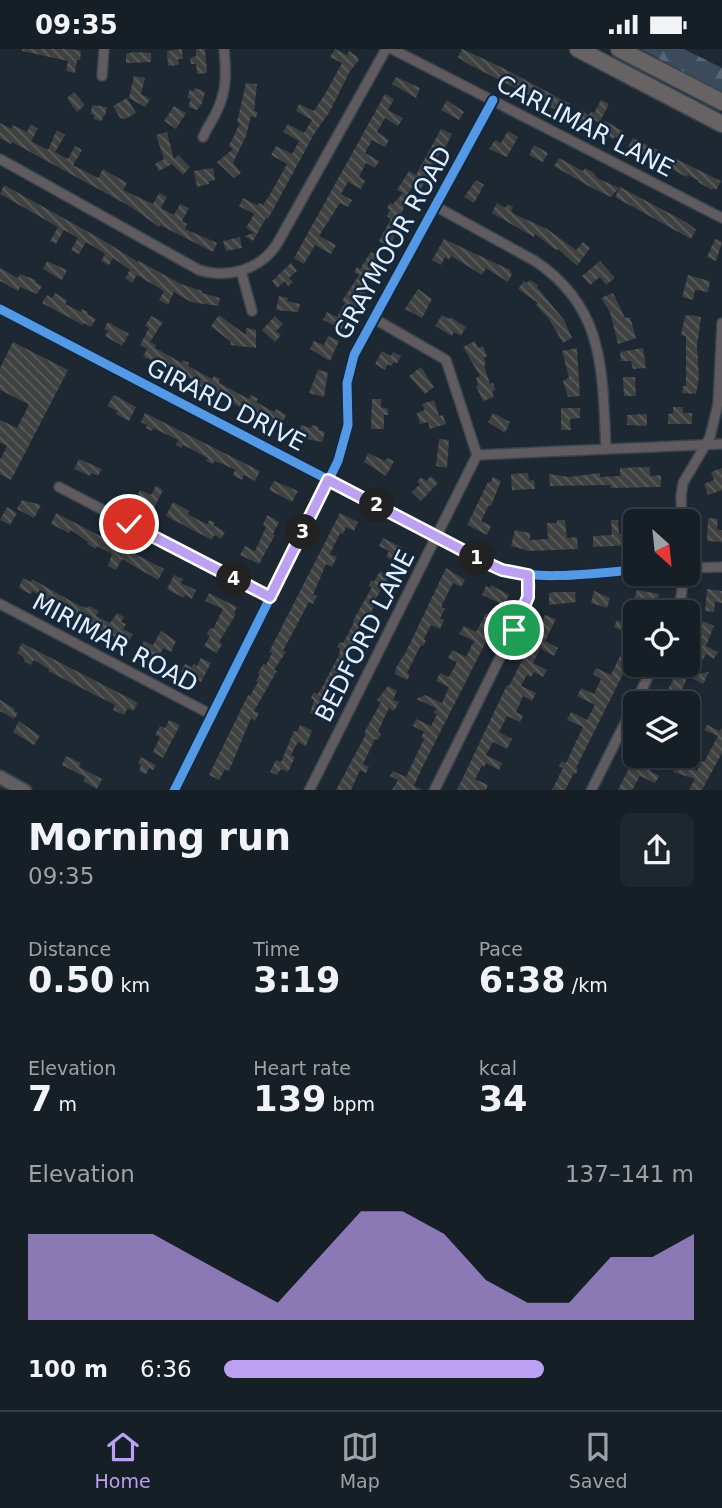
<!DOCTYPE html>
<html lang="en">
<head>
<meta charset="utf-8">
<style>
  :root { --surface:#161e26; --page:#1f272e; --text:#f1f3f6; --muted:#9ea2a7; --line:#353c43; --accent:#bca0f2 }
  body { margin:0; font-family:"DejaVu Sans",sans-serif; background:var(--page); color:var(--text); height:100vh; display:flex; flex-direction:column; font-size:26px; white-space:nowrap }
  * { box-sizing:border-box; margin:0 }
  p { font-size:23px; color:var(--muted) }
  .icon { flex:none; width:38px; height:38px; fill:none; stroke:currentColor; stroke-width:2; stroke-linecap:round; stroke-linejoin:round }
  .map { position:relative; height:741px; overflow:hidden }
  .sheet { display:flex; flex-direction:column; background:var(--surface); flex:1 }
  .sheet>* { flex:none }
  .needle { width:46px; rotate:153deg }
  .controls { position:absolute; left:623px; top:460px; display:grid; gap:14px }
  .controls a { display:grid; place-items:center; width:77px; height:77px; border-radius:10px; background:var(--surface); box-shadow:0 2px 5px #0004,0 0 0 2px var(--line); font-size:35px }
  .pin { position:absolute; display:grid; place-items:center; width:60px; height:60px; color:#fff; margin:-30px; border:4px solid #fff; border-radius:50%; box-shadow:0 2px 7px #0007 }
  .km { position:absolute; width:35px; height:35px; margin:-18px; border-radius:50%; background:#222; color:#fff; font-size:19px; line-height:35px; text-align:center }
  .round { display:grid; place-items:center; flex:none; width:74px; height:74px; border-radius:10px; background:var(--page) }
  .overview { display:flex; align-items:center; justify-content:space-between; height:119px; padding:0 28px }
  h1 { font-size:38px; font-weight:800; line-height:52px }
  .stats { display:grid; grid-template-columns:repeat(3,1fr); gap:10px; height:119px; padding:7px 28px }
  .stats div { display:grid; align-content:center }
  .stats b { font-size:35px; font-weight:800 }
  .stats small { font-size:19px; font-weight:400 }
  .stats p { font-size:19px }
  .chart { height:196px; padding:14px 28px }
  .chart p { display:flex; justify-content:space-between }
  .chart svg { width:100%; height:126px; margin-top:7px; fill:var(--accent); opacity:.7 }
  ul { padding:0 28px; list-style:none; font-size:23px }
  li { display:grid; grid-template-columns:112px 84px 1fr; align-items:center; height:52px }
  li i { height:18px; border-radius:9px; background:var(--accent) }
  .status { display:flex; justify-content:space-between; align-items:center; height:49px; padding:0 35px; background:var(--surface); direction:ltr }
  .status svg { height:19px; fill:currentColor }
  .menu { display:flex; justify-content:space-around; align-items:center; height:98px; border-top:2px solid var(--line); background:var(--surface); font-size:19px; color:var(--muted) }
  .menu a { display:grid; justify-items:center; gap:4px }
  .menu .selected { color:var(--accent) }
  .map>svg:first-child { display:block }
</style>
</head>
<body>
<div class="status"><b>09:35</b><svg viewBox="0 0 49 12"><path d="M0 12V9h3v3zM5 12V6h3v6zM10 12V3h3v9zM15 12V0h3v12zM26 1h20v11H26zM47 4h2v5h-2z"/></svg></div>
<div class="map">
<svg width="722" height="742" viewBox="0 0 722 742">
  <defs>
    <pattern id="forest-firs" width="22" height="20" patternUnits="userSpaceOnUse" patternTransform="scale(1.75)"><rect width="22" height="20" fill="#3b4b5c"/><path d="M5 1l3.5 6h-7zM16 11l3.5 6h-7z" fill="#576574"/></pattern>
    <pattern id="building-back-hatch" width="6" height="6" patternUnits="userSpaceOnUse" patternTransform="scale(1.75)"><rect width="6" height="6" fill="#404141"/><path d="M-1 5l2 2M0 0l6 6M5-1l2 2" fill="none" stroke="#5b5d5d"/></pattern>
  </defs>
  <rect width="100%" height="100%" fill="#1d2833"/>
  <polygon fill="url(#forest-firs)" points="641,0 684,0 722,19 722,44"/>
  <g fill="url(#building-back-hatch)">
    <polygon points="22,0 71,0 81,2 80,11 77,11 75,24 66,22 68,12 22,2"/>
    <polygon points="182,0 183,10 178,10 179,16 168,17 167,2"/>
    <polygon points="196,0 205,0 207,24 197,25 196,15 191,15 190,9 196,7"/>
    <polygon points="335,0 347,6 349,2 358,8 357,10 359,11 350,22 330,62 313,87 268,170 266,169 253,192 244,187 254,184 246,179 254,165 239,157 243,149 257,156 259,154 263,156 268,149 287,115 271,106 276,97 292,105 299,92 283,83 288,75 304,84 312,71 296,62 299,55 314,62 325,45 342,14 330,8"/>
    <polygon points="462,0 501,18 570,55 564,65 550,58 552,56 541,50 540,52 468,15 458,8"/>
    <polygon points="133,3 151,4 151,13 126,14 126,5"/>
    <polygon points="134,27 145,29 141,45 150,50 145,58 129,49"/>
    <polygon points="396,28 420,39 416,49 392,35"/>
    <polygon points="246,34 257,35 254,62 258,63 256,69 251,67 246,87 233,114 241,124 234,129 217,113 233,100 229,97 240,74 237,73"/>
    <polygon points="195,39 205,43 202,54 197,61 188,58 191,50 187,49 190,41 194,42"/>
    <polygon points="74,43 85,56 77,63 67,49"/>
    <polygon points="385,45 394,50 388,61 403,69 398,77 385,69 377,83 389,91 385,98 372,91 365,104 379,112 375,119 366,114 359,128 365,132 361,140 348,133 341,145 352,151 348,158 340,154 319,187 336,196 331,205 315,196 304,215 294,209"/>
    <polygon points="127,49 136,64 125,70 120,69 113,57"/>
    <polygon points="447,51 464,63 459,71 441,61"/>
    <polygon points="601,51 609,55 599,74 593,70 589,78 573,71 579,60 589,66 591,62 594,64"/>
    <polygon points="92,56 107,58 105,67 103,67 102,72 94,70 94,66 91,65"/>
    <polygon points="174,57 186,64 176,80 164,72"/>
    <polygon points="605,72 623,82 618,90 615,88 613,90 600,82"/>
    <polygon points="0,74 11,80 13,76 27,83 31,75 38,80 31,92 48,101 57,81 65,86 55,103 68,110 75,97 82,101 73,116 98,129 103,120 127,134 123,141 153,155 159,144 167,148 161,159 174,166 180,155 189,159 182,172 187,175 185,180 217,194 213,203 160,176 159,178 131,158 102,142 12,93 11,95 0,89"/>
    <polygon points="441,80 452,85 443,103 441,102 420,142 412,138 403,154 404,159 395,177 398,178 397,182 390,198 379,192 391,170 387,167 390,161 387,159 390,154 393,155 403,144 397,141 409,122 416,126"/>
    <polygon points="508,82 518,88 507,108 489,100 495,91 501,94"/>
    <polygon points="167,83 174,110 178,106 190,118 183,126 172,115 159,122 155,115 164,110 156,86"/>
    <polygon points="633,89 721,132 716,141 713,139 712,141 698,133 699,132 688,126 687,128 628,98"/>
    <polygon points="534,96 548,104 543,113 529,106"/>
    <polygon points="559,109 583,122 585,119 594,124 597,129 619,139 611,148 592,139 554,117"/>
    <polygon points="213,119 215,131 209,132 209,135 197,138 194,122"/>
    <polygon points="476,131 484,136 474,154 464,148"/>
    <polygon points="4,136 101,190 138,213 139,212 181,235 202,242 202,244 220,249 218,257 191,253 174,243 168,256 159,251 164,242 137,226 132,234 125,229 130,221 113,209 109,216 101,212 105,205 101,202 86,193 79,205 71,201 78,189 64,181 56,195 50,192 58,178 0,145"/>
    <polygon points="620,138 686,173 696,181 691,190 615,148"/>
    <polygon points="497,154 505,159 508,155 513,158 511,162 514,165 547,180 576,201 583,193 590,199 577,217 558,200 556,201 535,185 534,188 492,164"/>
    <polygon points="240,188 242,199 226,202 223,192"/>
    <polygon points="444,190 510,221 512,225 508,233 486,219 482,226 451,207 449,211 445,208 441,216 432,211"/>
    <polygon points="715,190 722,193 716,212 707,208"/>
    <polygon points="371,203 383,210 375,227 369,224 362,237 367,240 343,281 323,271 327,263 337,268 345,254 342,252 359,226 354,223 357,218 360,220"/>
    <polygon points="47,212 67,221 62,231 43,220"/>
    <polygon points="600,212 615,229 606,236 600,228 590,236 582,227"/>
    <polygon points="291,214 297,222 289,229 293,233 288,237 285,232 277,239 272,232"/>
    <polygon points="0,219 18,229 20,225 36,231 35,233 42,237 37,245 20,238 18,242 0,232"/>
    <polygon points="688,226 710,232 708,243 695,241 693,251 682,248"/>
    <polygon points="530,231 538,236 537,238 564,271 572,289 563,294 549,270 536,256 538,254 518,240 524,232 527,234"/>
    <polygon points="418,240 432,250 422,269 405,260"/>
    <polygon points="55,244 67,251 65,255 81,263 82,260 88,263 87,265 96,270 91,278 84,274 83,276 42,254 47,246 52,249"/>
    <polygon points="613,244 625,269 630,268 636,289 618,295 610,263 601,249"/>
    <polygon points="279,247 288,249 287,252 300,255 298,263 276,261"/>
    <polygon points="219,266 246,286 246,279 256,281 256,299 230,296 231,293 211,277"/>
    <polygon points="442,266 449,270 450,268 466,278 461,287 454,283 452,287 435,277"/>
    <polygon points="690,266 701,268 697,297 699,328 696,345 682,344 683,337 686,337 686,287 681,286 685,267"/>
    <polygon points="151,267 163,273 150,293 156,296 155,299 182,314 183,311 189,314 188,317 212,330 214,327 220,330 219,334 249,350 251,346 258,350 256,353 274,363 276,360 286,366 280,378 265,373 266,371 228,352 229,350 203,339 198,336 199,334 184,326 176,325 143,307 147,300 140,296 149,279 145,277"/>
    <polygon points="275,267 283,275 276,282 281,286 275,293 262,281"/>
    <polygon points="108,273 129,285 122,297 105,287 108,282 104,280"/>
    <polygon points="328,287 339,292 330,312 310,300 314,292 324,296"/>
    <polygon points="475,292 478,299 483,297 487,307 484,309 486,315 484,316 490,335 493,334 495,341 492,343 494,348 483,352 476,337 478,336 476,329 480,327 463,298"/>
    <polygon points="13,293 68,321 11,431 0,425 0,411 7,397 0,393 0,371 17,379 28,358 28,355 0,341 0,319"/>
    <polygon points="577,299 580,347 568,348 563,332 569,328 562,302"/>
    <polygon points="643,299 646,319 633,320 631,312 621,312 620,303"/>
    <polygon points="382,302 391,307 393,303 401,307 397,314 394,313 391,317 388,315 385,321 375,315"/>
    <polygon points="421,318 434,338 425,345 409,327"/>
    <polygon points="318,321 328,323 324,348 309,344"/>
    <polygon points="623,328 635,328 636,347 624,347"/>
    <polygon points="114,346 136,358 129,372 116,365 117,362 107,357"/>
    <polygon points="372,350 381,350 381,358 388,360 388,366 384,366 384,380 371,380"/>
    <polygon points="434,351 439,367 443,366 446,375 430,380 428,373 420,375 417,364 425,361 422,355"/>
    <polygon points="673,358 683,358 683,364 692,364 692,375 668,375 668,365 673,364"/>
    <polygon points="561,359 580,359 580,369 570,370 571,381 561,381"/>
    <polygon points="145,364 260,422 255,432 244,426 242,431 233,426 235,421 225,416 214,412 213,415 206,412 208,409 193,401 183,396 181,399 176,396 178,391 153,379 152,382 146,379 147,376 141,373"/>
    <polygon points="493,364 510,373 505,384 488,373"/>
    <polygon points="647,365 647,377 627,376 627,366"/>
    <polygon points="301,376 311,379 312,376 319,378 318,381 325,383 322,393 297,388"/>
    <polygon points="439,390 449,391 447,419 436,417"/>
    <polygon points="368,404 385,412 387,409 394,412 386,427 364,413"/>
    <polygon points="79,410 102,420 98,427 91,424 90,427 74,420"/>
    <polygon points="649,418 651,427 661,426 661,438 611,439 610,436 550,437 549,425 569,428 600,424 600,428 620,427 620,419"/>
    <polygon points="722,419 722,441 708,446 704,435 714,431 711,423"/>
    <polygon points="528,424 529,432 534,431 535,440 512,441 511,425"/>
    <polygon points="431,427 438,434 421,452 412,443 420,435 417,433 421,428 426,432"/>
    <polygon points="493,428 501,432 491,457 489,456 481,472 491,477 487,486 467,476 488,433 490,434"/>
    <polygon points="274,432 298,442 292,453 269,441"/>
    <polygon points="156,437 163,441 154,459 135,451 140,441 151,446"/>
    <polygon points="22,451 41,456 34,469 17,460"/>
    <polygon points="173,453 189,462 188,465 202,473 208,475 209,471 215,474 213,476 225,483 221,490 214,486 212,491 166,467"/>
    <polygon points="7,458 17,464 10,476 0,471"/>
    <polygon points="56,464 164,520 158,531 122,510 116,521 108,517 112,505 97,497 96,500 87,495 88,493 71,481 69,484 51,475"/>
    <polygon points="340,464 358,473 354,482 346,478 343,485 340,484 330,505 337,508 332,518 326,515 313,546 317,547 313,555 309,553 293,583 283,602 286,603 274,621 277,622 254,662 259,664 255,672 251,669 229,722 225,720 219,731 209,726 248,646 250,647 258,633 256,632 260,625 258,624 263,615 266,616 272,604 269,603"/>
    <polygon points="267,466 279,473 273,485 275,486 259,515 240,506 245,497 255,502 266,478 263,476"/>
    <polygon points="708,469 718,470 717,481 722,481 722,493 707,492"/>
    <polygon points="557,471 565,471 567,489 577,488 578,500 529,502 511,497 515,481 530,484 530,491 548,490 547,474 557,474"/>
    <polygon points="611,471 618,471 619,485 632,485 633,496 593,498 593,487 612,486"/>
    <polygon points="383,489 403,499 396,513 386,508 389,502 379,497"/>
    <polygon points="446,519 465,531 461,538 453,534 441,558 445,560 440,569 444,571 440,580 431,576 424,590 426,592 423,597 421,596 407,624 410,626 407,631 395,625 396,619 403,607 404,607"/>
    <polygon points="380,522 389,528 372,556 374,558 366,573 364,571 359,577 355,588 358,590 350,604 347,603 344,608 339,619 343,621 318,668 310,664 314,651 311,649 314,643 317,645 320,642 339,606 340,600 337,598 340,593 343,594 345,591 354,573 353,572 372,538 369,537 371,531 374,533"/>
    <polygon points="174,526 183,530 181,534 196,541 192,550 185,546 184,549 167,540"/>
    <polygon points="23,529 31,533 32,530 80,557 87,559 89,557 99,562 96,567 110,574 117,564 124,568 121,573 126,575 123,580 133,585 128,594 60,561 46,552 47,550 32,542 31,545 22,541 19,538"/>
    <polygon points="491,536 509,546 504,556 482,546 486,537 490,539"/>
    <polygon points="707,540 722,542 722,554 715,553 714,563 705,562"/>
    <polygon points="637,541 659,545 654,562 641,558 644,553 634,550"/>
    <polygon points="594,542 610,549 607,559 591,554"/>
    <polygon points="556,543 575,543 576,553 549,556 549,544"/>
    <polygon points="209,544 237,558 234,564 236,565 219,593 222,595 217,604 204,597 210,587 207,585 210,579 213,580 223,560 205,552"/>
    <polygon points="486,564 496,569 495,575 421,721 414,737 423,741 392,741 398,731 390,727 393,722 406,728 424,690 421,688 424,683 413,677 416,670 431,677 437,665 434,664 436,659 416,650 425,646 442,654 449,638 436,632 440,624 449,628 457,613 448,609 452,601 466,608 474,592 459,585 464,577 476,583"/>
    <polygon points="545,566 556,570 545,592 558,599 554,607 540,599 533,614 547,621 543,628 534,623 531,628 527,626 521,637 536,644 532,652 523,647 516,663 523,667 520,673 507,667 499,683 512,690 507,700 493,693 486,706 502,714 499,721 486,714 484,718 482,717 475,730 488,736 486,741 457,741 507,636 509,637"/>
    <polygon points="617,571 634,579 635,576 635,601 576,719 578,720 576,725 574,724 565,741 552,741 563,719 559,717 562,712 566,714 583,678 567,671 571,663 587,671 595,656 577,647 581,639 594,645 601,630 593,625 596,619 611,626 630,586 614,578"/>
    <polygon points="703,572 714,577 706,597 718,603 714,610 706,605 695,625 709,623 703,635 688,627 681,643 694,650 691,657 676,650 674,654 661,654 679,619 688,623 688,595 691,596 697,581 699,582"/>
    <polygon points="161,582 176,592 171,603 163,599 157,611 140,601 144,592 153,596"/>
    <polygon points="22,594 131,650 138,654 133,662 128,659 124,666 113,661 115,656 48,622 49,620 34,611 31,616 25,613 23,608 17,604"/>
    <polygon points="201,609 211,614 201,633 181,623 185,615 192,618 193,615 197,617"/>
    <polygon points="388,637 397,642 393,651 399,653 394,662 389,659 382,674 378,683 381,685 378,691 375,690 363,715 369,718 366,724 360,721 351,741 336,741 366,685 364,684 381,653 377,651"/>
    <polygon points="0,651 15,660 14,662 18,664 14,670 0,662"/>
    <polygon points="169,671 180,676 163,709 153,703 160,688 155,686 160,677 165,679"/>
    <polygon points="19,672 40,687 34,696 13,683"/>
    <polygon points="300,676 312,681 306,697 298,693 291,706 295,708 288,723 281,720 277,726 270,723 276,711 281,713 294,682 297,683"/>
    <polygon points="707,676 720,682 722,679 722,704 702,741 689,741 695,730 673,723 678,713 697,722 702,712 704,713 718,687 704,681"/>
    <polygon points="66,707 81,714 79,718 102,730 97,740 83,732 85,728 62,716"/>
    <polygon points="635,707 648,707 644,716 651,721 650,722 659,727 655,734 640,727 632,741 618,741"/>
    <polygon points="141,708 156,716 153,721 149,719 146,725 139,722 141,716 138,714"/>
  </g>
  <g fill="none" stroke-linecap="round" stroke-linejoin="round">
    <defs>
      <g id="minor">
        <polyline points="392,0 722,169"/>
        <polyline points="102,27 104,0"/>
        <path d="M203 88C208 77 215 68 219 57 227 39 226 20 224 0"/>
        <path d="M0 110 199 221C228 230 260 221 277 195L386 0"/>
        <path d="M435 157 535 212C606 259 602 324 606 400"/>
        <polyline points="241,222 252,262"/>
        <path d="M0 260 502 521C544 532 592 524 635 521"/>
        <polyline points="373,269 446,311 477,406"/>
        <polyline points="59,438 270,548"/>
        <polyline points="682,472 681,447 683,434 710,388 718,355 722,274"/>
        <polyline points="688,519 722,518"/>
        <polyline points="0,555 212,666"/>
        <polyline points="679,564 684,525"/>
        <polyline points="174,742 338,412 348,376 347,334 354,306 493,51"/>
        <polyline points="309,742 477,406 722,395"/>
        <polyline points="434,742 524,560 530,538 529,526"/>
        <polyline points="591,742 654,616"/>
      </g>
      <polyline id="secondary" points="0,728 25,742"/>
      <g id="motorway">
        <polyline points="578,0 722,75"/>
        <polyline points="619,0 722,53"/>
      </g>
    </defs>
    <use href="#minor" stroke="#3a444d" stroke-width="12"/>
    <use href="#secondary" stroke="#3a444d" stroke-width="16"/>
    <use href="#motorway" stroke="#3a444d" stroke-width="19"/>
    <use href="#minor" stroke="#5f5b5e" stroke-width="9"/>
    <use href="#secondary" stroke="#635e5f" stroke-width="12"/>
    <use href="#motorway" stroke="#676365" stroke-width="16"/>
    <defs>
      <g id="cycleway">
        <path d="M0 260 502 521C544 532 592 524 635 521"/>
        <polyline points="174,742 338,412 348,376 347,334 354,306 493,51"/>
      </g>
    </defs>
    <use href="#cycleway" stroke="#14273c" stroke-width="13"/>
    <use href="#cycleway" stroke="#5399e6" stroke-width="9"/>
  </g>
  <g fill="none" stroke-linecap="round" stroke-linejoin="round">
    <defs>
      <polyline id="route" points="129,475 270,548 328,431 489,515 502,521 528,526 528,548 514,581"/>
    </defs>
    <use href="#route" stroke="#fff" stroke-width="14"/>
    <use href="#route" stroke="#bca0f2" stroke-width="9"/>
  </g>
  <g text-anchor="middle" stroke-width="5" stroke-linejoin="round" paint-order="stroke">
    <g font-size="24" fill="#e2eefc" stroke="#14273c">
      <text transform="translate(585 77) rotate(27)" y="8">CARLIMAR LANE</text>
      <text transform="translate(393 194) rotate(-61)" y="8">GRAYMOOR ROAD</text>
      <text transform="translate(226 356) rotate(27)" y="8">GIRARD DRIVE</text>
      <text transform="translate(365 587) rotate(-63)" y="8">BEDFORD LANE</text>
      <text transform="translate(115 594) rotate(28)" y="8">MIRIMAR ROAD</text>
    </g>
  </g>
</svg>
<div class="controls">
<a><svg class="needle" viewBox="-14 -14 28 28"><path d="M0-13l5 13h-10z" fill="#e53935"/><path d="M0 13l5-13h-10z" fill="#9ea2a7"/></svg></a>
<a><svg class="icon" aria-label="locate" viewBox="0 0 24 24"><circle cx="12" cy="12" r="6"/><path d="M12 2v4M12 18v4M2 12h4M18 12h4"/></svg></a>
<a><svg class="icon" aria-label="layers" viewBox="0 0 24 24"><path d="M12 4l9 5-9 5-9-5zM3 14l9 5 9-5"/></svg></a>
</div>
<div class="pin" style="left:514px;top:581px;background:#1e9e55"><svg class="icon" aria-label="arrive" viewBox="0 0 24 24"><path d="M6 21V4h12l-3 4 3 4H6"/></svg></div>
<div class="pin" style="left:129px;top:475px;background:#d93025"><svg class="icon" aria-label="check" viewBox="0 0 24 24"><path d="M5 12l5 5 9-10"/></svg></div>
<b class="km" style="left:477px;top:509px">1</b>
<b class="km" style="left:377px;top:456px">2</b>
<b class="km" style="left:303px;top:483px">3</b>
<b class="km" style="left:234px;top:530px">4</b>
</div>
<section class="sheet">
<div class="overview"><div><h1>Morning run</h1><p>09:35</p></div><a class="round"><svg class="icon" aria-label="share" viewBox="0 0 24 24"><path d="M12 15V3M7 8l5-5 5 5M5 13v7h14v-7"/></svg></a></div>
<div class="stats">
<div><p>Distance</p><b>0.50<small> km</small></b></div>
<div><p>Time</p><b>3:19</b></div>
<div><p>Pace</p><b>6:38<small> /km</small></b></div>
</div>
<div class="stats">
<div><p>Elevation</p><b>7<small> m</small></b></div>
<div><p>Heart rate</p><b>139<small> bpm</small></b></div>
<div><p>kcal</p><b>34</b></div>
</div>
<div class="chart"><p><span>Elevation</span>137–141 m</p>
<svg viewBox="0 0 160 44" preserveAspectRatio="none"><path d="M0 44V14L10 14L20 14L30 14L40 22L50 30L60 38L70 22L80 6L90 6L100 14L110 30L120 38L130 38L140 22L150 22L160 14V44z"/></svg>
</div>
<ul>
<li><b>100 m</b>6:36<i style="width:68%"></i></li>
</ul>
</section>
<nav class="menu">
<a class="selected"><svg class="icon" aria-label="home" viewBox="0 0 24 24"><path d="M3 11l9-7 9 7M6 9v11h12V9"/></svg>Home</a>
<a><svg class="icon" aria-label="map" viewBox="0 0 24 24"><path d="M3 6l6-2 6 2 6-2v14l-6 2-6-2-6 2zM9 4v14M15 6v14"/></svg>Map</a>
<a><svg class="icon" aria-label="saved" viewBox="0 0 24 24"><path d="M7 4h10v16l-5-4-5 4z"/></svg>Saved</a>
</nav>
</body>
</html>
